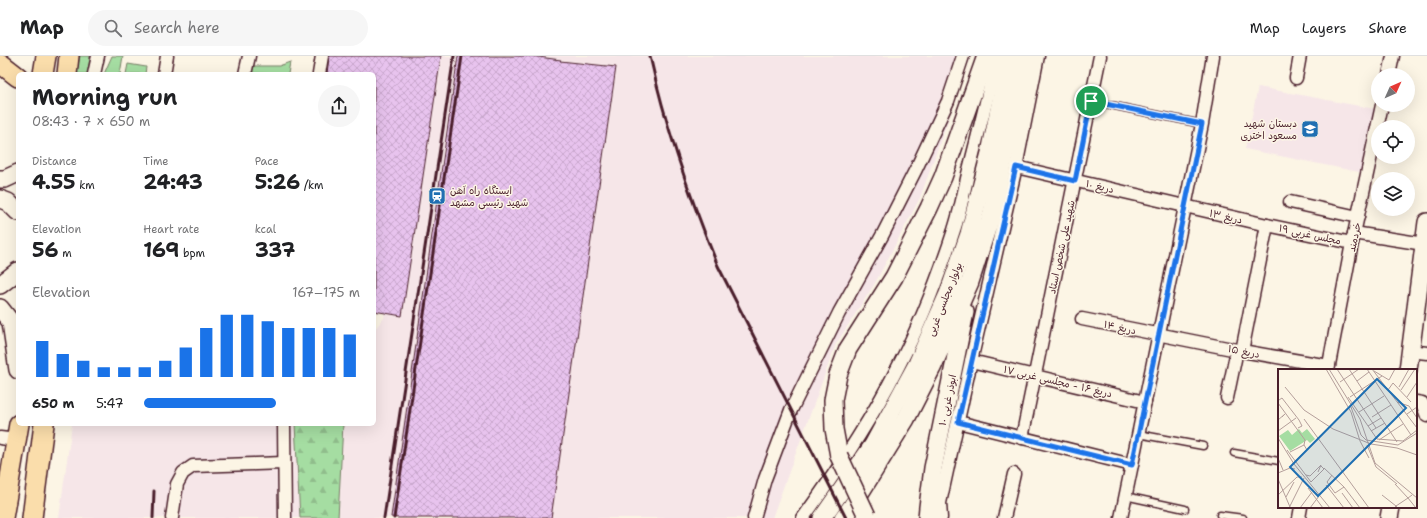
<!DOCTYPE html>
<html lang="en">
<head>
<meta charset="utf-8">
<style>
  :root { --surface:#fff; --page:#f6f6f6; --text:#202124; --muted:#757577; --line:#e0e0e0; --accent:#1a73e8 }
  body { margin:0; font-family:"Shantell Sans","Playpen Sans Arabic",sans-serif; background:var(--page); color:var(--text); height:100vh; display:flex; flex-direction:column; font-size:15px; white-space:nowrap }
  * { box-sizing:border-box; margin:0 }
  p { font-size:13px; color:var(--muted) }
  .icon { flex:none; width:22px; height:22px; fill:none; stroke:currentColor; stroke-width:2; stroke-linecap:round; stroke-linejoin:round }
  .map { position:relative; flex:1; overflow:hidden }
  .side { position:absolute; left:16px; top:16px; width:360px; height:354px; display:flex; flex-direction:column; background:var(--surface); border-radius:6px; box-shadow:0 4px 16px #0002 }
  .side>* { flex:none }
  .needle { width:26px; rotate:45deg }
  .fabs { position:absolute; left:1371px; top:12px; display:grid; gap:8px }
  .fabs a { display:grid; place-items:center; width:44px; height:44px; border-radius:50%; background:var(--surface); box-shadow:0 4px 16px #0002; font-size:20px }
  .pin { position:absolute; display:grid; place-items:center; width:34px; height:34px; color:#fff; margin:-17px; border:2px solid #fff; border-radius:50%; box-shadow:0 1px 4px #0007 }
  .round { display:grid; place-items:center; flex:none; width:42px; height:42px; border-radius:21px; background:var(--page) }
  .summary { display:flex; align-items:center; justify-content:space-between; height:68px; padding:0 16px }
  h1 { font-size:22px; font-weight:700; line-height:30px }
  .figures { display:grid; grid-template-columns:repeat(3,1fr); gap:6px; height:68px; padding:4px 16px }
  .figures div { display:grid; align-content:center }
  .figures b { font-size:20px; font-weight:700 }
  .figures small { font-size:11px; font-weight:400 }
  .figures p { font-size:11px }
  .chart { height:112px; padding:8px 16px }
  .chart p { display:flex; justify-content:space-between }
  .chart svg { width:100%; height:72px; margin-top:4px; stroke:var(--accent); stroke-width:6 }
  ul { padding:0 16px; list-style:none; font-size:13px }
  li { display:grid; grid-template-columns:64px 48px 1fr; align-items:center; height:30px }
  li i { height:10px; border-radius:5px; background:var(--accent) }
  header { display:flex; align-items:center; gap:24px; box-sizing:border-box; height:56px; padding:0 20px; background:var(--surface); border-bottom:1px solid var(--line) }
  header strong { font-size:19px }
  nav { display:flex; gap:22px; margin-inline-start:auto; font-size:14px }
  .search { width:280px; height:36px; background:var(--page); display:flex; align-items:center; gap:10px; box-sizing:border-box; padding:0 14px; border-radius:22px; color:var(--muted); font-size:15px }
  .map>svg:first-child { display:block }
</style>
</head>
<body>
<header>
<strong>Map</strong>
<div class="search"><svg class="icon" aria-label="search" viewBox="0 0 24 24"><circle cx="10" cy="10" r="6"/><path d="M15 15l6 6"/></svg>Search here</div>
<nav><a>Map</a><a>Layers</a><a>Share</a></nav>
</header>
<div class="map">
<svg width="1427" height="462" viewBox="0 0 1427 462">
  <defs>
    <pattern id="forest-firs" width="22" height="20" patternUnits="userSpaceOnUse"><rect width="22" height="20" fill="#a5dda2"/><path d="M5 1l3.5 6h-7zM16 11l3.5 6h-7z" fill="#90bd8c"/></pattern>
    <pattern id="building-cross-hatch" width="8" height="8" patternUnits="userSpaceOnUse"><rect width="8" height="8" fill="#e8c3ee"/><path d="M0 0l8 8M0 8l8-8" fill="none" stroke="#c8a7cc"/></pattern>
  </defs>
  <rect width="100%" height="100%" fill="#fcf5e5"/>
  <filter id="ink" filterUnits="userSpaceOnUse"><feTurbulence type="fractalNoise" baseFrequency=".025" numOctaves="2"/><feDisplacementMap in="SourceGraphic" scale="8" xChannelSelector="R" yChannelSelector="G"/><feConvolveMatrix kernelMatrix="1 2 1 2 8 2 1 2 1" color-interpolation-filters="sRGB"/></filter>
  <g filter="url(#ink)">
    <g fill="#f6e6e8">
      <polygon points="423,0 971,0 920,142 874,229 836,288 772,462 59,462 72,368 374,368 374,274 384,262"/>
      <polygon points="1258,31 1375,53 1364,117 1245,93"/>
    </g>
    <g fill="#a5dda2" stroke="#787e66">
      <polygon points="80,0 90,0 88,18 76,18"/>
      <polygon points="112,0 123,0 120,18 104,18"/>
      <polygon points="290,6 288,18 249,17 254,10 279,10"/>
      <polygon points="128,8 146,11 145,18 126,18"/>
    </g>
    <polygon fill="url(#forest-firs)" stroke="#787e66" points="295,368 343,368 338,462 300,462"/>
    <g fill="url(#building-cross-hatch)" stroke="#4a1f2b">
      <polygon points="329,0 441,0 402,260 374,255 374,18 327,18"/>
      <polygon points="458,0 531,0 561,4 560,5 616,11 551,462 398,462 391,461"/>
    </g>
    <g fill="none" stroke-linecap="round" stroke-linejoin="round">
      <defs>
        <g id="lane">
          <polyline points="1091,45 1202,68"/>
          <polyline points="1138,378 1203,390"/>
          <polyline points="1234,397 1279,405"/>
          <polyline points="1125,440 1185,453"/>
          <polyline points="1220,459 1243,462"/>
        </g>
        <g id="street">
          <polyline points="94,18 98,0"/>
          <polyline points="164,18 167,0"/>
          <polyline points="245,18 249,0"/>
          <polyline points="319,18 322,0"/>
          <polyline points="1389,19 1393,0"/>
          <polyline points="1296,22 1300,0"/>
          <polyline points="1016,111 1267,169 1352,187"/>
          <polyline points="1290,146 1358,161"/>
          <polyline points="1354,177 1424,188"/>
          <polyline points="1082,263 1242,295 1329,310"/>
          <polyline points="1242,295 1267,169"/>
          <polyline points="1410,295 1427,297"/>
          <polyline points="971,305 1145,346"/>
          <polyline points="1328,314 1352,187 1382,49"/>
          <polyline points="1227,342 1237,294"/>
          <polyline points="1416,346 1422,347 1427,360"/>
          <polyline points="958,366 1132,409"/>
          <polyline points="284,368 285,462"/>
          <polyline points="0,382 16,384"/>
          <polyline points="1022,382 1100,0"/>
          <polyline points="172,462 177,428 183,417 193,410 284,407"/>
          <polyline points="754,462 765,423 791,354 839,257 883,178 916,113 948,45 963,0"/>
          <path d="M803 462C838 414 871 364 898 311 921 267 939 220 954 174 960 156 964 136 968 118 978 79 988 39 997 0"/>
          <polyline points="941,462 940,447 971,305 1016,111 1038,0"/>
          <polyline points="1004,462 1014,418"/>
          <polyline points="1121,462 1202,68 1213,0"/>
          <polyline points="1299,462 1301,451"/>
        </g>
        <g id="secondary">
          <polyline points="0,123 5,123 18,117"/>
          <polyline points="0,143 8,146 18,156"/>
          <polyline points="0,229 18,215"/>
          <polyline points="0,252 11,266 18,314"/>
          <polyline points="1408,314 1427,166"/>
          <polyline points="839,400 834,373 833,344 838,319 848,293 894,221 929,152 943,121 986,0"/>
          <polyline points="822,462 873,389 917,308 948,238 969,178 990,97 1010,0"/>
          <polyline points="843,462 852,450 906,363 932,312 970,226 991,160 1026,0"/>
          <polyline points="927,462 928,451 933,412 965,256"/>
          <polyline points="1389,462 1391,451"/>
        </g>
        <g id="primary">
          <polyline points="0,7 18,21"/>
          <polyline points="43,18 46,0"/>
          <polyline points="67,18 69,0"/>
          <polyline points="3,462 19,368"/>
          <polyline points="32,462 44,368"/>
        </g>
      </defs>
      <use href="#lane" stroke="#4a1f2b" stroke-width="9"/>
      <use href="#street" stroke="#4a1f2b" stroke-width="15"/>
      <use href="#secondary" stroke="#4a1f2b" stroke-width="20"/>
      <use href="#primary" stroke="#4a1f2b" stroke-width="22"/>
      <use href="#lane" stroke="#fcf5e5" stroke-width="6"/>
      <use href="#street" stroke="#fcf5e5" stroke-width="12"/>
      <use href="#secondary" stroke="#fcf5e5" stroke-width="17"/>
      <use href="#primary" stroke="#faddab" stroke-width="19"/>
      <g stroke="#4a1f2b" stroke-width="3">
        <path d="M650 0C666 72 690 142 718 210L846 462"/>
        <polyline points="153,462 154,435"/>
        <polyline points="384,462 454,0"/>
        <polyline points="394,462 462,0"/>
      </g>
      <defs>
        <polyline id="secondary-bridge" points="839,400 867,460"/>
      </defs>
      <use href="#secondary-bridge" stroke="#4a1f2b" stroke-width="20" stroke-linecap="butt"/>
      <use href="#secondary-bridge" stroke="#fcf5e5" stroke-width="17"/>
    </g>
  </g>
  <g fill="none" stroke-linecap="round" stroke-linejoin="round" filter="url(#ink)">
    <defs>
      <polygon id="route" points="1091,45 1202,68 1132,409 958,366 1016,111 1075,125"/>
    </defs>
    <use href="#route" stroke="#fff" stroke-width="8"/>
    <use href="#route" stroke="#1a73e8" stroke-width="5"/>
  </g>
  <defs>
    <symbol id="school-square" viewBox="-11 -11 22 22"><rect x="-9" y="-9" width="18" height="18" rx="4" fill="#1f6fb2" stroke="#fcf5e5"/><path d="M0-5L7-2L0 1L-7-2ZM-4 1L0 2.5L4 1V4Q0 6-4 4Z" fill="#fff"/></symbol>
    <symbol id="station-square" viewBox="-11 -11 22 22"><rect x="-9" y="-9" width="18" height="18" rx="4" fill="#1f6fb2" stroke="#fcf5e5"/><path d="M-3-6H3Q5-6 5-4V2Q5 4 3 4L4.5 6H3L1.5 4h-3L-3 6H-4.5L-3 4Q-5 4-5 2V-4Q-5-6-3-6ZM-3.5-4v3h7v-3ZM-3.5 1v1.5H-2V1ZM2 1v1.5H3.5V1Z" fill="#fff"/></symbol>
  </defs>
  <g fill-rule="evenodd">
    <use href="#school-square" x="1300" y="63" width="20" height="20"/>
    <use href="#station-square" x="427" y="130" width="20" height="20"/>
  </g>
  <g text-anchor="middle" stroke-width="3" stroke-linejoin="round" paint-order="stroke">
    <g font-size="10" fill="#4a1f2b" stroke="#fcf5e5" text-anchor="end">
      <text x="1297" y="71">دبستان شهید<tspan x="1297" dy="12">مسعود اختری</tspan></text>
      <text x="450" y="138" text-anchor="start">ایستگاه راه آهن<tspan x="450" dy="12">شهید رئیسی مشهد</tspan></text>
    </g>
    <g font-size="10" fill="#4a1f2b" stroke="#fcf5e5">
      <text transform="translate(1100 130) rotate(13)" y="4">دریغ ۱۰</text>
      <text transform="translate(1226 160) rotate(13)" y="4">دریغ ۱۳</text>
      <text transform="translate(1310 178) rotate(12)" y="4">مجلس غربی ۱۹</text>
      <text transform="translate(1354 181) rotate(-78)" y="4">خردمند</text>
      <text transform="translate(1061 191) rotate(-78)" y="4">شهید علی شخص استاد</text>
      <text transform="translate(944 243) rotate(-68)" y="4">بولوار مجلسی غربی</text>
      <text transform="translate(1120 271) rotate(12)" y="4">دریغ ۱۴</text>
      <text transform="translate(1244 295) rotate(11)" y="4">دریغ ۱۵</text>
      <text transform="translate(1058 325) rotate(13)" y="4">دریغ ۱۶ - مجلسی غربی ۱۷</text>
      <text transform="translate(947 344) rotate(-78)" y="4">ابوذر غربی ۱۰</text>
    </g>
  </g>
  <g transform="translate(1278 313)">
    <rect width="139" height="139" fill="#fcf5e5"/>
    <path d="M21 60 24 64 29 60 37 70 32 74 29 71 12 82 1 67 10 61 14 66Z" fill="#a5dda2"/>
    <path fill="none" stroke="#b59f9b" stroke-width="1" d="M48 0 73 43 82 72 91 89M51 0 82 50 97 94 139 129M59 0 98 59M71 0 119 73M89 0 133 66M94 0 139 59M96 2 111 11 117 0M79 12 91 3M62 13 81 0M7 18 26 41 55 60 93 75 119 79 139 86M121 18 131 0M110 21 115 14 133 33M123 21 137 0M70 28 99 70 125 72M72 28 104 7M129 28 139 13M1 31 4 29 21 51 24 57 20 59M119 33 131 37 139 49M0 34 27 71 26 76M73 38 83 66 88 71 120 76 139 64M81 43 106 27M129 45 139 38M94 48 113 36M26 50 91 139M0 51 7 45 4 48M90 57 103 49M0 62 18 49M93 62 107 54M0 69 16 95 52 139M101 71 125 55M125 72 139 61M89 76 98 98 119 115M9 81 33 113 46 100 42 96M12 83 26 76M0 89 5 101M17 92 29 81 26 76M46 99 66 118 82 139M0 104 12 99 17 100M28 106 32 107 43 96 40 103M54 106 49 113 57 124 66 118M0 110 12 138M117 115 130 129 134 126M48 116 66 139M30 119 45 139M64 124 75 139M0 126 19 108H24M104 126 118 137 116 139M8 128 16 113M11 139 26 109M22 139 34 123M32 139 41 127M120 139 118 137 130 129 138 139"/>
    <path fill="#1f6fb2" fill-opacity="0.15" stroke="#1f6fb2" stroke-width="2" d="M99 10 128 39 40 127 12 98Z"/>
    <rect width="139" height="139" fill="none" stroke="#4a1f2b" stroke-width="2"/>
  </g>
</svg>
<div class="fabs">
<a><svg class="needle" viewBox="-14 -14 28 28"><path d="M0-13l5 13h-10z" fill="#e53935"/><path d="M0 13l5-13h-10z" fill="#757577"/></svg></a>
<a><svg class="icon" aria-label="locate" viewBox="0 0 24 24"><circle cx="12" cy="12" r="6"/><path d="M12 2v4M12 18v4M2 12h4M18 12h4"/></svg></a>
<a><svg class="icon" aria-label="layers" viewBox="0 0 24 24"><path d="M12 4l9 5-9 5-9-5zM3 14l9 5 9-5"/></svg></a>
</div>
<div class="pin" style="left:1091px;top:45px;background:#1e9e55"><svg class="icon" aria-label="arrive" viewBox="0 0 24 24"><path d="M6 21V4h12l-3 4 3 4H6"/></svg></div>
<section class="side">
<div class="summary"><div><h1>Morning run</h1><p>08:43 · 7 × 650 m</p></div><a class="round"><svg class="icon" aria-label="share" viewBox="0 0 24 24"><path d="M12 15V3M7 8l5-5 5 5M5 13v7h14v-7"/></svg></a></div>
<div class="figures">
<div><p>Distance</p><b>4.55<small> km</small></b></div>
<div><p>Time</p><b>24:43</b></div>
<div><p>Pace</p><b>5:26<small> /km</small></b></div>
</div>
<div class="figures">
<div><p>Elevation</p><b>56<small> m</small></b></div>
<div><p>Heart rate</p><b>169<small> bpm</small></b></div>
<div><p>kcal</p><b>337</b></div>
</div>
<div class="chart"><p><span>Elevation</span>167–175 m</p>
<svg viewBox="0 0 160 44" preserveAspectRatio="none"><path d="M5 44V22M15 44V30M25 44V34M35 44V38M45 44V38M55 44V38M65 44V34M75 44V26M85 44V14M95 44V6M105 44V6M115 44V10M125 44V14M135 44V14M145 44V14M155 44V18"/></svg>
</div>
<ul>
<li><b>650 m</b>5:47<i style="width:61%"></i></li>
</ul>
</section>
</div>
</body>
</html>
